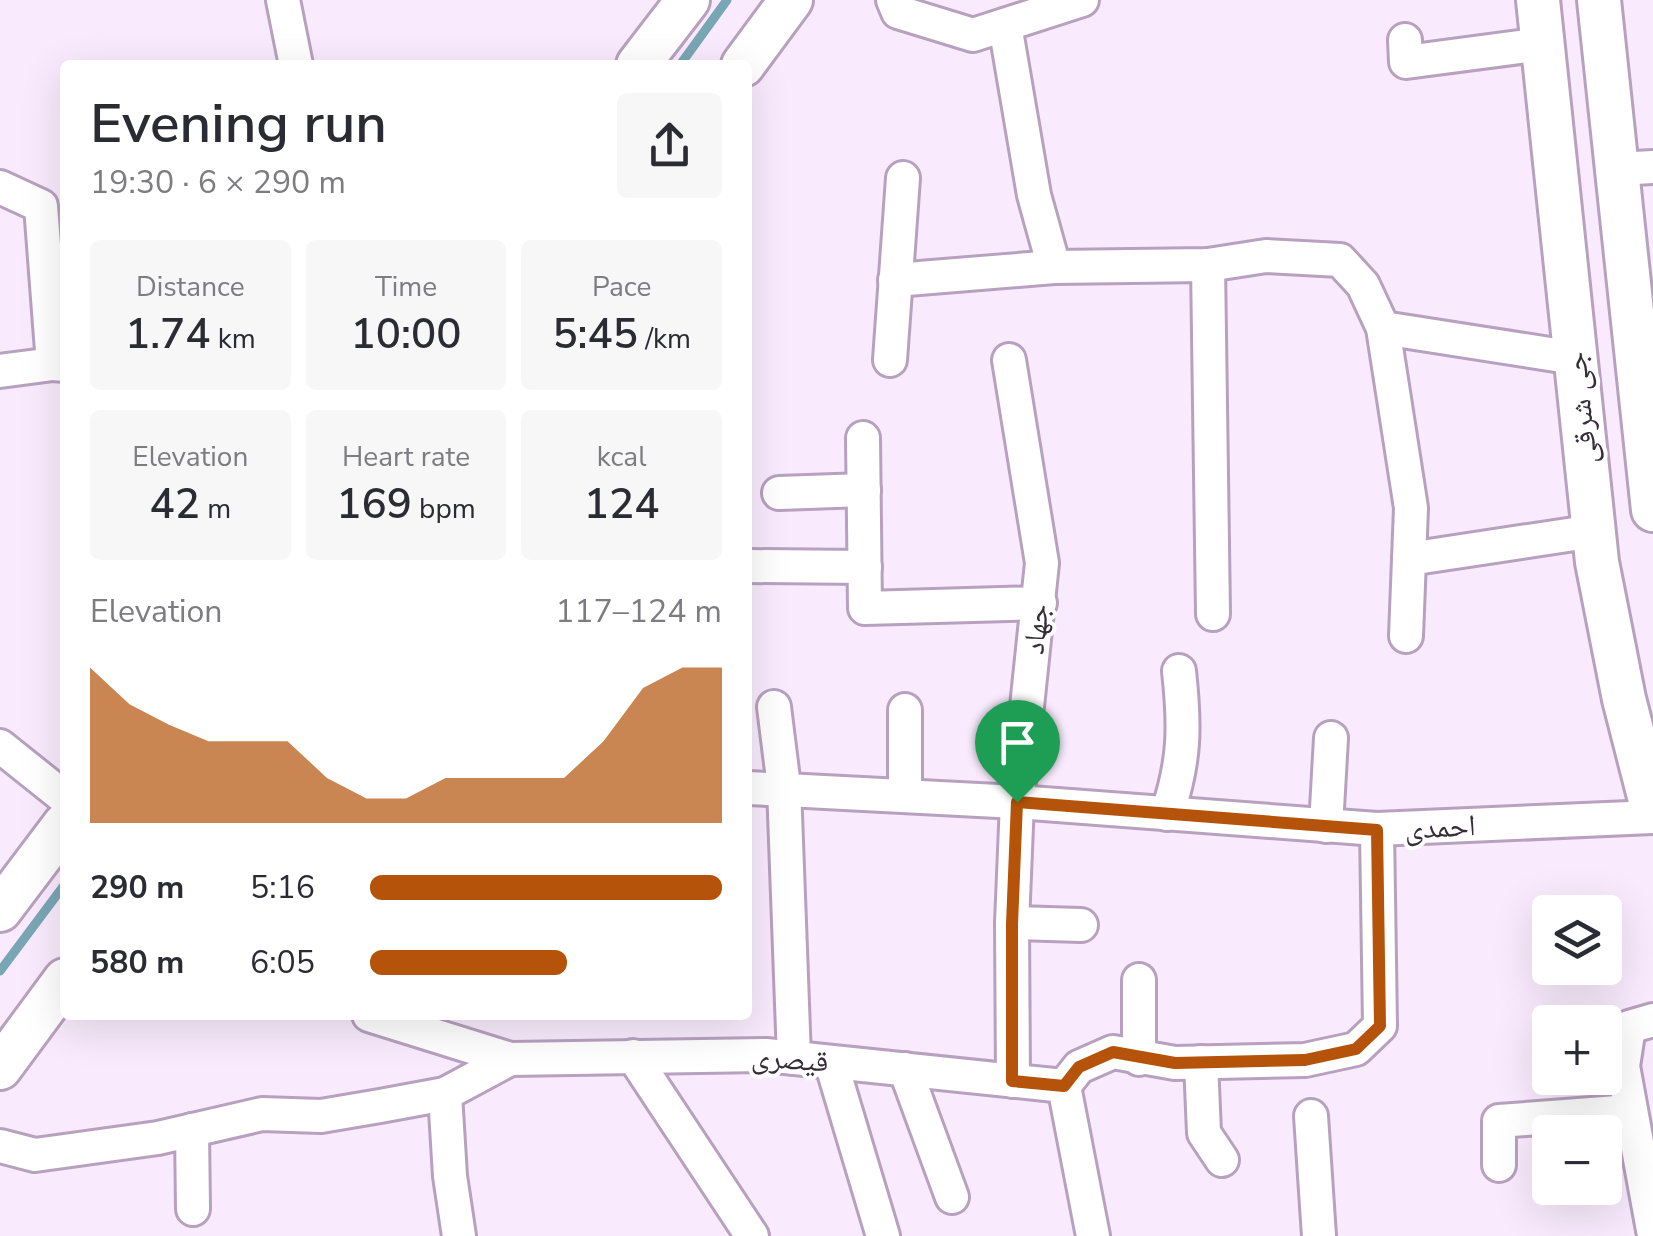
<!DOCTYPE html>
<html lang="en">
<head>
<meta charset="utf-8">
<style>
  :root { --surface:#fff; --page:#f7f7f7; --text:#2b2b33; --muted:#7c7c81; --accent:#b45309 }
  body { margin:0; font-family:"Nunito Sans","Noto Naskh Arabic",sans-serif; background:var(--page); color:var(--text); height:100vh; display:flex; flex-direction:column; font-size:38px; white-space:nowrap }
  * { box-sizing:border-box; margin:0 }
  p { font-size:32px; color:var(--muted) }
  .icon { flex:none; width:55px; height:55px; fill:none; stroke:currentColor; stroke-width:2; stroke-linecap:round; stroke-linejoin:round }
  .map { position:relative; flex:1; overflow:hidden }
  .details { position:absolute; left:60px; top:60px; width:692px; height:960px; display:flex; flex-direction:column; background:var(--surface); border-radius:10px; box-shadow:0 10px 40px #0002 }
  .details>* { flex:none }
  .tools { position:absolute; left:1532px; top:895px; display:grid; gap:20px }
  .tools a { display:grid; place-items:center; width:90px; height:90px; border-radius:10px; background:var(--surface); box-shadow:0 10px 40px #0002; font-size:50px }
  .pin { position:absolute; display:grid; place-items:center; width:85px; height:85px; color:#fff; margin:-102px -42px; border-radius:50% 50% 50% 0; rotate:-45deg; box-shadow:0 0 10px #0007 }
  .pin .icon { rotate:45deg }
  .round { display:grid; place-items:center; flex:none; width:105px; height:105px; border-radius:10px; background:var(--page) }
  .head { display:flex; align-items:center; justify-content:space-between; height:170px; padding:0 30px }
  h1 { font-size:55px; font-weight:600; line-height:75px }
  .figures { display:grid; grid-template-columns:repeat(3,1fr); gap:15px; height:170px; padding:10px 30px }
  .figures div { display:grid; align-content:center; border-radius:10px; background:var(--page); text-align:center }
  .figures b { font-size:42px; font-weight:600 }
  .figures small { font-size:28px; font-weight:400 }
  .figures p { font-size:28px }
  .chart { height:280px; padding:20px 30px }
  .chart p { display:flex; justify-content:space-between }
  .chart svg { width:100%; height:180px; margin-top:10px; fill:var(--accent); opacity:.7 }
  ul { padding:0 30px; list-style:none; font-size:32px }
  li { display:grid; grid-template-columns:160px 120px 1fr; align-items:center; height:75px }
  li i { height:25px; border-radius:12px; background:var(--accent) }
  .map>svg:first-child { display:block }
</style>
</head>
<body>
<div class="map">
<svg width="1653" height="1236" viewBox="0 0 1653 1236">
  <rect width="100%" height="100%" fill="#f9ebfd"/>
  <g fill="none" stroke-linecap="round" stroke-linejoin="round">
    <g stroke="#79a6b5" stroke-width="9">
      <polyline points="680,65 727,0"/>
      <polyline points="0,971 65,884"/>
    </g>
    <defs>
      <g id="minor">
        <polyline points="283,0 296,65"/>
        <polyline points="893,0 898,12 973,35 1082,0"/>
        <polyline points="1005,25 1034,195 1054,267"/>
        <polyline points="1405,40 1406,62 1543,44"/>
        <polyline points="1617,169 1653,167"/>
        <polyline points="0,187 41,206 53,364 65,365"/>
        <polyline points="1208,265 1213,614"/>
        <polyline points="895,280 1054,267 1208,265 1266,256 1340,260 1363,285 1383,328 1411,508 1406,636"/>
        <polyline points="1383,328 1575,358"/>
        <polyline points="890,360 903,178"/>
        <polyline points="1009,360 1042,563 1017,802 1012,923 1013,1081"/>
        <polyline points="0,371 53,364"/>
        <polyline points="863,438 865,608 1040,603"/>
        <polyline points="779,493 864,490"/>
        <polyline points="1409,559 1594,531"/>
        <polyline points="748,566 865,567"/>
        <polyline points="774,707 784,787 794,1058"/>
        <polyline points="905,710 905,796"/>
        <polyline points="0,746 65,798"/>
        <polyline points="748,788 1017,802 1377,829 1653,817"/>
        <path d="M1167 814C1185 761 1185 726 1179 671"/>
        <polyline points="1326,826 1331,738"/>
        <polyline points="1012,923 1081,925"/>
        <polyline points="369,1015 510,1059 766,1055 1064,1086 1093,1236"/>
        <polyline points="1653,1020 1629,1027 1623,1066 1653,1230"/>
        <polyline points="633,1056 752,1236"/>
        <polyline points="1139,1059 1139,980"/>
        <polyline points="831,1062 883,1236"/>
        <polyline points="1201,1062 1204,1133 1222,1160"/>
        <polyline points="905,1069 952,1197"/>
        <polyline points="1064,1086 1079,1067 1113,1052 1175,1063 1305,1060 1356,1049 1380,1026 1377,829"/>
        <polyline points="445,1094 450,1176 459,1236"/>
        <polyline points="1311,1116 1319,1236"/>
        <polyline points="192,1130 193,1209"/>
        <polyline points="0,1146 35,1155 158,1138 262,1114 321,1116 380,1106 445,1094 510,1059"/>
        <polyline points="1499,1165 1499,1121 1631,1111"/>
      </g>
      <g id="major">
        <polyline points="1538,0 1597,562 1624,699 1653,812"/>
        <polyline points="1599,0 1653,510"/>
        <polyline points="638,65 688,0"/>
        <polyline points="743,65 791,0"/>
        <polyline points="0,910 65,824"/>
        <polyline points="0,1068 65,980"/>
      </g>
    </defs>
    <use href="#minor" stroke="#b8a1bf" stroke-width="38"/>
    <use href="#major" stroke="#b8a1bf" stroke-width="48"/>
    <use href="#minor" stroke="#fff" stroke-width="32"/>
    <use href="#major" stroke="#fff" stroke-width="42"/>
  </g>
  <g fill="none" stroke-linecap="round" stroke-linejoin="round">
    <defs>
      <polygon id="route" points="1017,802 1377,830 1380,1026 1356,1049 1305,1060 1175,1063 1113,1052 1079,1067 1064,1086 1012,1081 1012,924"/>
    </defs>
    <use href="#route" stroke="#fff" stroke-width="20"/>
    <use href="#route" stroke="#b45309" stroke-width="12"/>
  </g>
  <g text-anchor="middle" stroke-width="8" stroke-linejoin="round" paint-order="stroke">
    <g font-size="30" fill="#372d39" stroke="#fff">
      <text transform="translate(1581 408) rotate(-96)" y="10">جی شرقی</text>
      <text transform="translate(1036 629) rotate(-84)" y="10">جهاد</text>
      <text transform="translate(1440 827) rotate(-3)" y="10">احمدی</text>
      <text transform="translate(790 1059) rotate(4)" y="10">قیصری</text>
    </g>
  </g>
</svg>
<div class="tools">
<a><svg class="icon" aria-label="layers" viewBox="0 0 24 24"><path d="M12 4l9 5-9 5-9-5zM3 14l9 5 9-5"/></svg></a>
<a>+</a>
<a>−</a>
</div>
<div class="pin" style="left:1017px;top:802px;background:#1e9e55"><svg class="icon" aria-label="arrive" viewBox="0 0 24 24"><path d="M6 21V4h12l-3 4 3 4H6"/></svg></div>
<section class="details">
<div class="head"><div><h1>Evening run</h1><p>19:30 · 6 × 290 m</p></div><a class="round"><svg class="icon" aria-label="share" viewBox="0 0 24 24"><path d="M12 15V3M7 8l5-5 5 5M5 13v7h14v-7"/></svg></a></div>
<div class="figures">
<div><p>Distance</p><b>1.74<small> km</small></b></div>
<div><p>Time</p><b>10:00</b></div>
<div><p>Pace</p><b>5:45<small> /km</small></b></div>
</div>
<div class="figures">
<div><p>Elevation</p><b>42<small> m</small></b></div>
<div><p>Heart rate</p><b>169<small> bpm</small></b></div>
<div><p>kcal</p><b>124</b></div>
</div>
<div class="chart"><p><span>Elevation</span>117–124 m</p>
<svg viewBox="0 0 160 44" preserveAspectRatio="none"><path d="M0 44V6L10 15L20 20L30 24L40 24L50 24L60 33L70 38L80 38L90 33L100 33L110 33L120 33L130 24L140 11L150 6L160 6V44z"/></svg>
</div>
<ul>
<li><b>290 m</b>5:16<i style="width:100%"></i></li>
<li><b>580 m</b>6:05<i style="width:56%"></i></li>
</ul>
</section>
</div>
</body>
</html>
